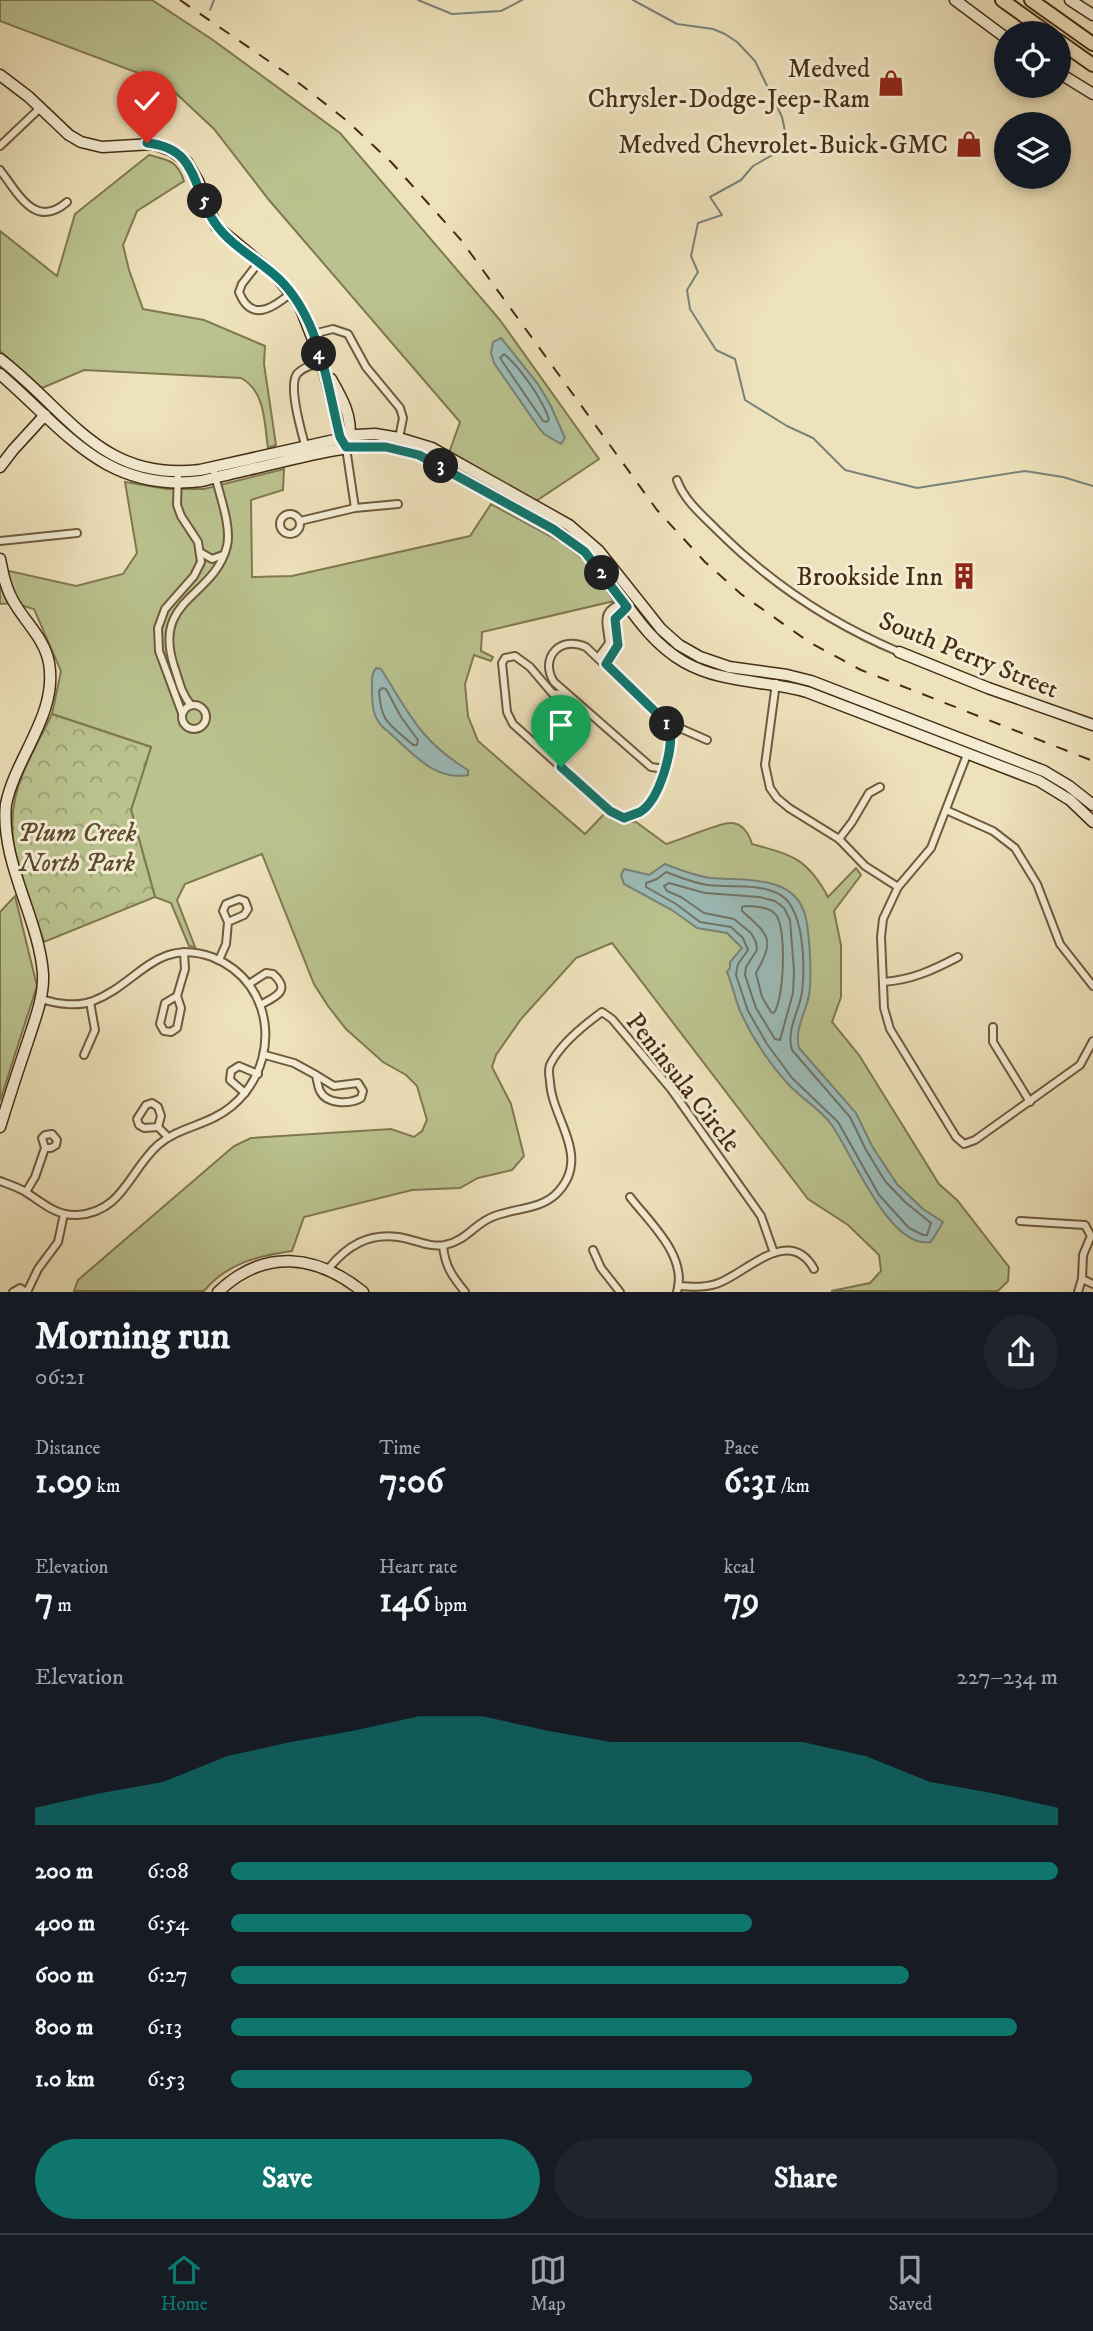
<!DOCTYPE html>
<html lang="en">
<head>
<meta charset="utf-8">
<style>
  :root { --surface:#171b24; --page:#20242c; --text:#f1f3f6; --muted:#9ea1a6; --line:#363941; --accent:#0f766e }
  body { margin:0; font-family:"IM FELL DW Pica",serif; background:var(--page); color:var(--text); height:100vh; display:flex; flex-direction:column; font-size:26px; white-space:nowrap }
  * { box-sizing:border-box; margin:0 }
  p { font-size:23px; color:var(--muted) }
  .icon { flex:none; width:38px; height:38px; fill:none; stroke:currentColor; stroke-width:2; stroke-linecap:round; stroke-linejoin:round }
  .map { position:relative; height:1292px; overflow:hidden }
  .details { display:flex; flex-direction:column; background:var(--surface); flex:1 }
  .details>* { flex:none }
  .tools { position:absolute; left:994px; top:21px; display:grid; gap:14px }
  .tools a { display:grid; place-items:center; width:77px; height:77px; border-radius:50%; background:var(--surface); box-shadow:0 4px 10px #0003; font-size:35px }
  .pin { position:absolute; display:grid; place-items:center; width:60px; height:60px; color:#fff; margin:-72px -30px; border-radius:50% 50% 50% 0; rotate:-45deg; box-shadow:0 0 7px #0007 }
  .pin .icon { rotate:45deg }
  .km { position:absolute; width:35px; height:35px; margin:-18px; border-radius:50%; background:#222; color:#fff; font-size:19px; line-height:35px; text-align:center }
  .round { display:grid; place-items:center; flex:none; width:74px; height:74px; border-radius:37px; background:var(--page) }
  .headline { display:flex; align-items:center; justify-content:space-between; height:119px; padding:0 35px }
  h1 { font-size:38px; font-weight:700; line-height:52px }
  .stats { display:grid; grid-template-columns:repeat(3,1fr); gap:10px; height:119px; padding:7px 35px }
  .stats div { display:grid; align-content:center }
  .stats b { font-size:35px; font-weight:700 }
  .stats small { font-size:19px; font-weight:400 }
  .stats p { font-size:19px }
  .chart { height:196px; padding:14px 35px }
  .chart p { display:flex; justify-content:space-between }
  .chart svg { width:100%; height:126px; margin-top:7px; fill:var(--accent); opacity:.7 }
  .button { display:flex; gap:14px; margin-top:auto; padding:14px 35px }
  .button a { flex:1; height:80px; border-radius:42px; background:var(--accent); color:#fff; font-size:28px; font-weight:700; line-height:80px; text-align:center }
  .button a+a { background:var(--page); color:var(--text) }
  ul { padding:0 35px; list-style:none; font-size:23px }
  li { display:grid; grid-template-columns:112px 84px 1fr; align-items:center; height:52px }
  li i { height:18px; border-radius:9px; background:var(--accent) }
  .menu { display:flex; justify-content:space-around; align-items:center; height:98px; border-top:2px solid var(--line); background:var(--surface); font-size:19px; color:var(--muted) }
  .menu a { display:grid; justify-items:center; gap:4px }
  .menu .current { color:var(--accent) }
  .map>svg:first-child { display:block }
</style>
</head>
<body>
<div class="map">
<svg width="1093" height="1292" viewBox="0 0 1093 1292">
  <defs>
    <pattern id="forest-crowns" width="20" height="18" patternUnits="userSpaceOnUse" patternTransform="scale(1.75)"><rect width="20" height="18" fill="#bac38f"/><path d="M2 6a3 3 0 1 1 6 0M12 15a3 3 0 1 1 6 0" fill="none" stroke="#999f74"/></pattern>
  </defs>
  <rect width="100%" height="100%" fill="#eee2bc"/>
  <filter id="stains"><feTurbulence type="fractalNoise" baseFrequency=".00286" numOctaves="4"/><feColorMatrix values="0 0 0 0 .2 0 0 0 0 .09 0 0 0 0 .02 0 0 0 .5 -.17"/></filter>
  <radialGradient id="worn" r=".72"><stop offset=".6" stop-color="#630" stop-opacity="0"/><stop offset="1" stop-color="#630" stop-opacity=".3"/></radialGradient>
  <g fill="#bac38f" stroke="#807852" stroke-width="2">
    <polygon points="0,0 152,0 213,40 340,133 500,320 599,459 536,501 449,453 460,422 269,200 214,129 165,83 0,21"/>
    <path d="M149 155C168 160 177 160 184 181L137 211 123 245 129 270 143 309 204 320 265 346 264 364 276 445 268 448C264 422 266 392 241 378L84 370 42 388 0 351V231L57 276 75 214Z"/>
    <path d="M284 469 283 490 251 500 252 577 292 576 470 536 491 504 561 542 584 560 614 601 482 632 481 651 493 657 491 661 474 655 465 684 468 716 478 741 585 834 606 812 619 822H636L666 844C680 840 719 823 730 823 742 822 749 834 752 844 792 855 807 858 828 897L856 868 861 875 834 911 841 945V997L832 1022 859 1055 939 1184 957 1200 1009 1267 1008 1281 998 1291H831L870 1283 881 1271 879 1255 848 1225 808 1199 612 943 576 958 521 1019 496 1055 492 1067 511 1104 524 1156 512 1170 478 1178 460 1188 412 1190 304 1217 292 1251C258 1256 227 1263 204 1291H74L78 1280 234 1146 251 1138 391 1129 414 1137 422 1131 427 1120 417 1086 406 1075 383 1062 346 1029 328 1006 314 984 262 854 185 884 177 900 195 947 189 946 171 903 155 897 131 810 151 747 52 714 61 671 34 609 14 603 0 604V569L76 586 123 574 137 553 125 482 167 489H204Z"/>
    <polygon points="15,896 37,986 0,1101 0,912"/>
  </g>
  <path fill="url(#forest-crowns)" stroke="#807852" stroke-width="2" d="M52 714 151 747 131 810 155 897 44 942C29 897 4 848 15 799 21 770 39 741 52 714Z"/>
  <g fill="#9cbcb9" stroke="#798377" stroke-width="2">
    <polygon points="501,338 538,384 551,406 565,438 561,444 544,434 539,428 494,363 491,353 493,342"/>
    <path d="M376 668 381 669C409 713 420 741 468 770V775C436 781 414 755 393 736 388 731 381 727 378 721 372 712 372 699 372 689 372 681 371 674 376 668Z"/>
    <path d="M665 864C680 870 695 876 711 878 733 880 755 878 776 885 788 889 798 897 803 909 810 925 812 978 809 995 806 1013 794 1029 799 1048L856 1113 872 1146 897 1184 923 1209 943 1222 931 1242C889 1250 851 1151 831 1124 820 1109 801 1098 788 1084 770 1064 752 1037 741 1013 735 1000 733 986 727 972L730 968V962L742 948 727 933 697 928 672 910 624 884 621 875 624 869 649 875Z"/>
  </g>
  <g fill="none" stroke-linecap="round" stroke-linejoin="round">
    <g stroke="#707466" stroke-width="2">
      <path d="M504 354C521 368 542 399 549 419L547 422 543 421 500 358Z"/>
      <path d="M382 688 386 689 401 717 418 740 417 745H413C390 724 381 724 379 691Z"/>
      <path d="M666 872C680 877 693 883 708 885 731 888 755 883 777 893 805 905 805 966 802 992 799 1012 786 1030 792 1050L850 1117 866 1150 885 1181 905 1202 931 1223 927 1235H923L909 1228 879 1195 838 1122 792 1078 767 1044 748 1011 736 975 738 964 748 950 743 938 731 927 700 922 676 904 646 887V883L657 879Z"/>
      <polygon points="669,883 705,893 759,897 775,901 784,908 790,920 794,971 793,993 780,1040 775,1039 756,1008 745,975 746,967 757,950 756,942 751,933 734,919 704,913 681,897 667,891 664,886"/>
      <path d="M745 906C755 906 770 907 776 915 787 929 784 999 774 1013L771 1012 762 997 756 973C775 939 770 936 742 911V907Z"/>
    </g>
    <g stroke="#798377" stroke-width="2">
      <polyline points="418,0 452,14 501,11 522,0"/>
      <polyline points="633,0 677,24 713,29 725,34 737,42 755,61 782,117 785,131 778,152 753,166 741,180 710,197 722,215 698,223 691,256 698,272 687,290 690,309 716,350 735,359 745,400 787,426 813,438 845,470 917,488 1025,471 1063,477 1093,486"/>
      <polyline points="210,10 214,0"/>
    </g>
    <defs>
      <g id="street">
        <polyline points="0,146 40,108"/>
        <path d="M0 170C18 193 35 230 67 202"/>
        <path d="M259 262 242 284 239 292C251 323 273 308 291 293"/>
        <polyline points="313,334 333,329 348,334 366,367 400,408 403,418 399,438"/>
        <path d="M305 445C301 430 288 386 297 374 303 367 313 365 322 363"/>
        <polyline points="346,448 355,508"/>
        <polyline points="178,472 177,505 181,516 198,542 201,562 194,576 165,609 158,628 159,651 182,713"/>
        <path d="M677 480C684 500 702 515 717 530 770 583 830 623 899 652"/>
        <circle cx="290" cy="524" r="10"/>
        <polyline points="300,521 355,508 398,504"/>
        <polyline points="0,541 77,533"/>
        <polyline points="200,552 212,559 223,555"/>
        <path d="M598 658 609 643C607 620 599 611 627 601"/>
        <polyline points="605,665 618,645 615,619 630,605"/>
        <polyline points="776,683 765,765 770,788 777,798 789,808 839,839 865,866 898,887"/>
        <path d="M566 693 553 694 530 667 515 656 505 658 502 663 507 712 513 724 610 811 624 818C629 816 635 814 640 812 660 800 675 748 670 727L586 647C560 635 539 658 554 682L651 767 665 769"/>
        <circle cx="194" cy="717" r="12"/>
        <path d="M191 705C181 694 179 680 174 666 152 598 214 598 227 546 232 524 217 489 213 467"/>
        <polyline points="671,732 682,729 707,740"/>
        <polyline points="968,752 931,848 898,887 883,919 881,937 884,1008 890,1029 956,1137 964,1144 975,1140 1080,1065 1093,1041"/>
        <polyline points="946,810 993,831 1015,848 1037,884 1060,944 1093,986"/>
        <polyline points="839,839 852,822 869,793 880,787"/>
        <polyline points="219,960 226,944 228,922 244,915 248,909 245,901 239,899 226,904 223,911 228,922"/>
        <path d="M883 982C912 980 933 970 958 957"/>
        <path d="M249 984 266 973 273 974C292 991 275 997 260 1005"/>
        <polyline points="177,996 181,1008 177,1028 171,1032 164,1031 160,1024 165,1003 177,996 185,969 184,952"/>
        <polyline points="993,1027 993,1042 1030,1102"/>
        <polyline points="84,1055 95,1030 90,1002"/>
        <path d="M265 1055 294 1063 316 1075C317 1080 318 1087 320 1091 327 1105 350 1104 361 1098L363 1091 358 1083 334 1086 316 1075"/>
        <polyline points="245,1093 230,1080 231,1071 239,1066 258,1074"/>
        <polyline points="158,1127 144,1128 139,1125 137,1119 146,1105 152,1103 158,1107 161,1116 158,1127 168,1137"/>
        <path d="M0 1181C8 1184 17 1187 24 1191 42 1202 55 1216 77 1215 123 1212 129 1171 158 1145 175 1130 196 1127 215 1117 263 1093 281 1030 250 986 240 972 227 963 212 957 156 937 138 984 93 1001 78 1007 57 1004 41 999"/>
        <polyline points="26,1192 35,1177 45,1148 51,1148 56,1145 57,1140 52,1134 45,1135 42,1138 45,1148"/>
        <path d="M630 1197C649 1222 688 1256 677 1292"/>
        <polyline points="1020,1221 1085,1225 1091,1236 1083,1255 1082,1279 1078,1292"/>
        <path d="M443 1246C445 1266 452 1276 465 1292"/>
        <polyline points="593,1250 601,1268 620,1292"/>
        <path d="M329 1268C347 1246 368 1233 398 1237 414 1239 429 1248 445 1245 465 1241 473 1226 490 1218 510 1208 537 1211 555 1195 594 1158 551 1119 550 1081 549 1075 548 1070 550 1065 560 1044 584 1025 602 1012L612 1019 671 1089 761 1216 774 1253"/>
        <polyline points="1082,1279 1093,1284"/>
        <path d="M678 1286C693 1287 708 1288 721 1282 749 1270 790 1226 814 1269"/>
        <polyline points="13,1292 20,1288 26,1292"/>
        <polyline points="27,1292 38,1269 58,1242 64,1214"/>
      </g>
      <g id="secondary">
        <polyline points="955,0 1006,38"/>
        <polyline points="1070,0 1093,15"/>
        <polyline points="1059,73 1093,94"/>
        <polyline points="0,75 29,97 69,135 81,142 102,147 153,144 172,151 187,162 198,181 216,226 276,276 299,304 322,363 342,441"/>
        <path d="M0 359C68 411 101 482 200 470L357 435 375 434 399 438 432 448 569 525 599 551 661 629 679 645 700 657 729 667 787 675 811 681 1044 771 1069 786 1093 805"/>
        <path d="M0 374C65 430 105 493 202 481 229 474 257 468 285 461 331 450 374 438 420 455 448 466 473 485 499 499 528 516 561 529 585 552 620 587 639 636 684 662 723 684 766 680 807 692L1039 781 1070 800 1093 822"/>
        <path d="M331 379C342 398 353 417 349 440"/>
        <polyline points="0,467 13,450 45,415"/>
        <path d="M0 559C3 574 6 590 15 604 27 624 45 640 49 663 58 714 16 756 6 804 0 862 39 918 43 974 44 997 35 1019 28 1041 18 1070 9 1098 0 1127"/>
        <polyline points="899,652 988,688 1093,725"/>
        <path d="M218 1292C264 1248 316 1254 363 1292"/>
      </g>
      <g id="highway">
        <polyline points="1002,0 1048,33"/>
        <polyline points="1031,0 1093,44"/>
        <polyline points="1059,41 1093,65"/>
      </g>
    </defs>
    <use href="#street" stroke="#6f5a3e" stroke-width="10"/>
    <use href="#secondary" stroke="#452d14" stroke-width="13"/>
    <use href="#highway" stroke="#452d14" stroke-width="16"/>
    <use href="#street" stroke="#f4ecd3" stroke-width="6"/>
    <use href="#secondary" stroke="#f4ecd3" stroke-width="10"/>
    <use href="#highway" stroke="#eee2bc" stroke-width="12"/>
    <polyline stroke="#452d14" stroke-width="2" stroke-dasharray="12 12" stroke-linecap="butt" points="180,0 286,73 346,120 392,163 461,240 657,510 705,562 741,594 809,642 861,670 1093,761"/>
  </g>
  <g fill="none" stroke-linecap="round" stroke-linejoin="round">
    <defs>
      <path id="route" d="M147 143C200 148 192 191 215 223 232 248 262 261 283 283 321 324 327 385 340 437L346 447H386L419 455 553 529 585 552 627 607 615 619 618 645 606 664 670 726C674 748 660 800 640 812 635 814 629 816 624 818L610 811 561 767"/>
    </defs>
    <use href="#route" stroke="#fff" stroke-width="14"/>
    <use href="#route" stroke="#0f766e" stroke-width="9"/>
  </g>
  <defs>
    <symbol id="shop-bare" viewBox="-9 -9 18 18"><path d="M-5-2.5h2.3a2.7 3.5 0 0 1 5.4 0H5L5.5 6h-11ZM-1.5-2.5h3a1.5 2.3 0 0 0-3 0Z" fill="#8f2418" stroke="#f4ecd3" stroke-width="2.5" paint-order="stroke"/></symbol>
    <symbol id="building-bare" viewBox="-9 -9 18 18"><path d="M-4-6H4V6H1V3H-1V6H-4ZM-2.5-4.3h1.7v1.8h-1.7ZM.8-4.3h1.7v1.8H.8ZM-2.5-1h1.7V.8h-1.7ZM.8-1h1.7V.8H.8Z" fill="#8f2418" stroke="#f4ecd3" stroke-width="2.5" paint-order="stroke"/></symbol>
  </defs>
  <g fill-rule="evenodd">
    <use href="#shop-bare" x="872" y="64" width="38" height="38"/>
    <use href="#shop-bare" x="950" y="125" width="38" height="38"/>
    <use href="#building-bare" x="945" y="557" width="38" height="38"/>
  </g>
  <g text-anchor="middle" stroke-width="6" stroke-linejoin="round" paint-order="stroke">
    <g font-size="26" fill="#452d14" stroke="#f4ecd3" text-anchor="end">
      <text x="870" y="77">Medved<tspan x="870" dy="30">Chrysler-Dodge-Jeep-Ram</tspan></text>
      <text x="948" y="153">Medved Chevrolet-Buick-GMC</text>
      <text x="943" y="585">Brookside Inn</text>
    </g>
    <g font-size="26" fill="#452d14" stroke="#f4ecd3">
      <text transform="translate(969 654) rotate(22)" y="9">South Perry Street</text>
      <text transform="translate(684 1082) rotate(52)" y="9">Peninsula Circle</text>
    </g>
    <g font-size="26" font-style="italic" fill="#5c4b2d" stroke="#f4ecd3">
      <text x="77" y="841">Plum Creek<tspan x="77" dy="30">North Park</tspan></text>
    </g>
  </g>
  <rect width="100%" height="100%" filter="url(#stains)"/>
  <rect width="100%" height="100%" fill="url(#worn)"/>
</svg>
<div class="tools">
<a><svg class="icon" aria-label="locate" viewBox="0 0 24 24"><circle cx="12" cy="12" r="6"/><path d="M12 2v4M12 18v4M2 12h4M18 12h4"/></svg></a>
<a><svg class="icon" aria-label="layers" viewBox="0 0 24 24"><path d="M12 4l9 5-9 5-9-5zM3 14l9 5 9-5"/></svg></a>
</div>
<div class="pin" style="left:561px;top:767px;background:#1e9e55"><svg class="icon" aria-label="arrive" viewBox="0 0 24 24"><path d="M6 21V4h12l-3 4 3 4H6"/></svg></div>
<div class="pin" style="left:147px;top:143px;background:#d93025"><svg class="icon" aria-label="check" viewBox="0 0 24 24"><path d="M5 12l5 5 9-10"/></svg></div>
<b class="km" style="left:667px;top:724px">1</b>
<b class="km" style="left:602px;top:573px">2</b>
<b class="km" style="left:441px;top:466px">3</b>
<b class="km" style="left:319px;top:354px">4</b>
<b class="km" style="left:205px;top:201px">5</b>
</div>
<section class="details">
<div class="headline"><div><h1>Morning run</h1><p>06:21</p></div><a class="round"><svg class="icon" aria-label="share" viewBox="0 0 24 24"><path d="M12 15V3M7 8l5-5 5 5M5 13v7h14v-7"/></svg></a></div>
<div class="stats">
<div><p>Distance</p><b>1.09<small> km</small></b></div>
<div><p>Time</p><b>7:06</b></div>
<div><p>Pace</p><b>6:31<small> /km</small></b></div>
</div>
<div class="stats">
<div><p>Elevation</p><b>7<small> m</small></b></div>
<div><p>Heart rate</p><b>146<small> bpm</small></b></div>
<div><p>kcal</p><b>79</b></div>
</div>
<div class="chart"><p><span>Elevation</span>227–234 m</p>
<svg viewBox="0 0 160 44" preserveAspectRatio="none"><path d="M0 44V38L10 33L20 29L30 20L40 15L50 11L60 6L70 6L80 11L90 15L100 15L110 15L120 15L130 20L140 29L150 33L160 38V44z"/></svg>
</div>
<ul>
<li><b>200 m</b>6:08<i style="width:100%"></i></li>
<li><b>400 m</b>6:54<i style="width:63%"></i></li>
<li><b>600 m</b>6:27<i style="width:82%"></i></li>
<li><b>800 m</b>6:13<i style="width:95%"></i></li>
<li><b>1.0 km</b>6:53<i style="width:63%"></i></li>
</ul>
<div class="button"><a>Save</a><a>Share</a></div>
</section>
<nav class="menu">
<a class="current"><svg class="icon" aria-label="home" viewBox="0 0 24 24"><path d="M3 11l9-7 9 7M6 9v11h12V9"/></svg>Home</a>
<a><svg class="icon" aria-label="map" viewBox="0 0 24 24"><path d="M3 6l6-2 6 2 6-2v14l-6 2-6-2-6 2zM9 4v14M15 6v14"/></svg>Map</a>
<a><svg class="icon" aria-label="saved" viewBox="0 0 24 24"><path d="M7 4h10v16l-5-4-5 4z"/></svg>Saved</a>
</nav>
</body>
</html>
